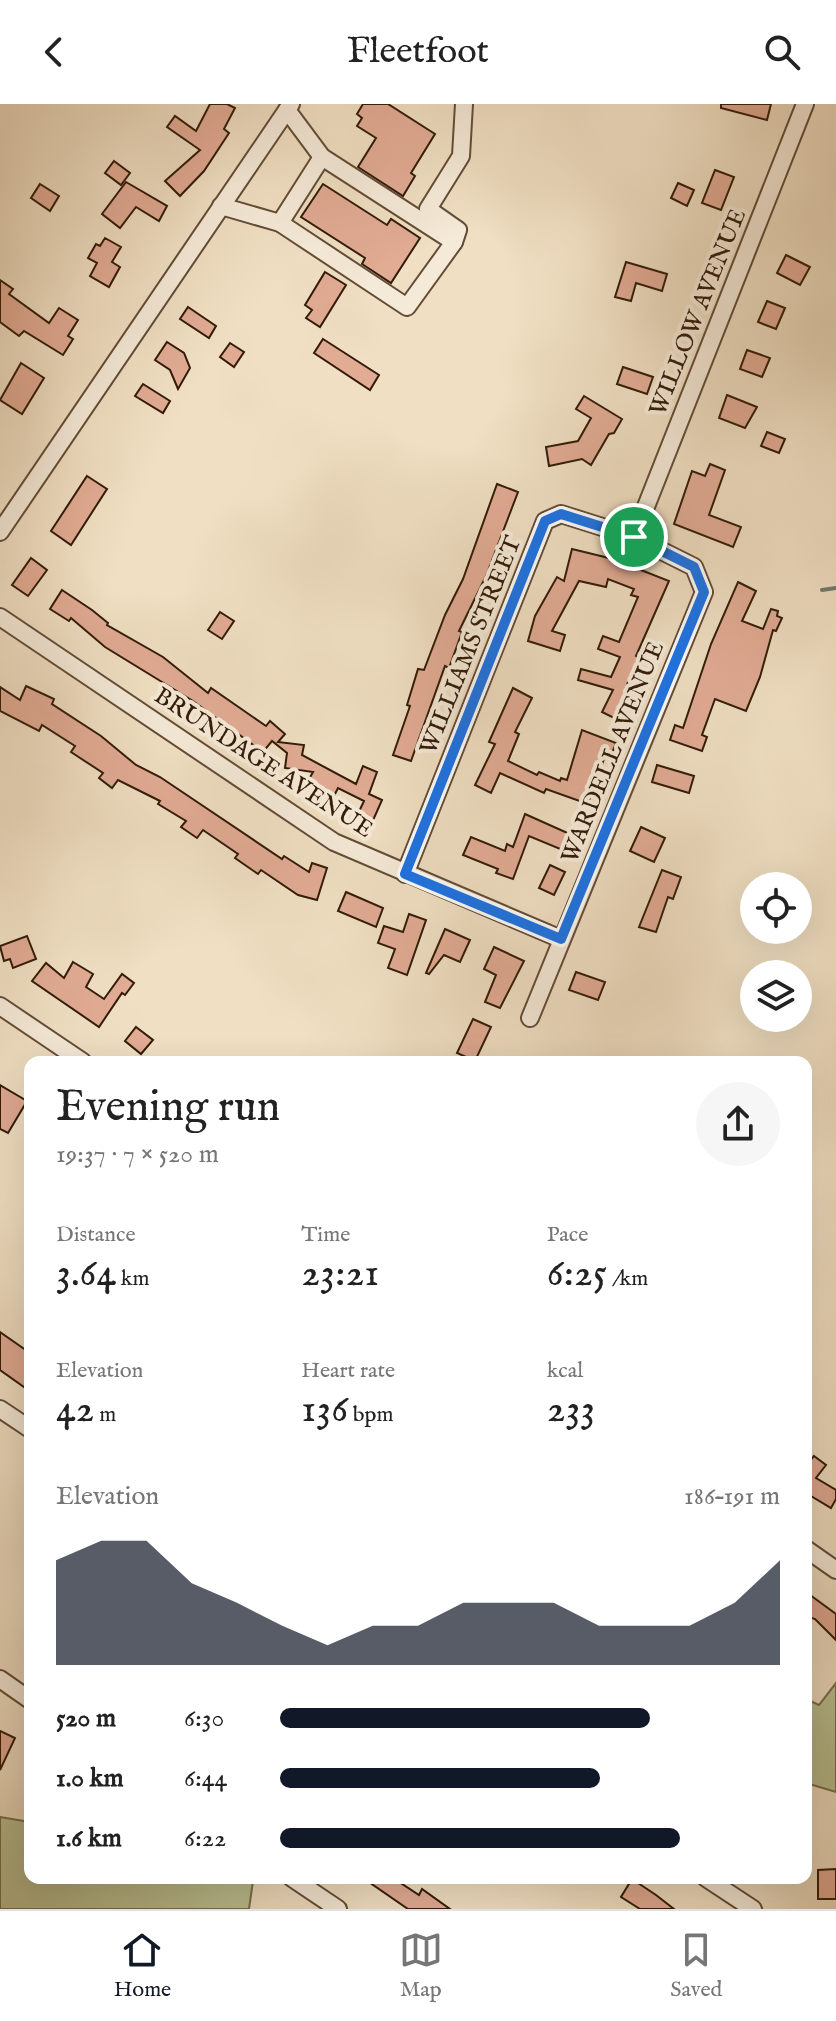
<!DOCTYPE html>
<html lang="en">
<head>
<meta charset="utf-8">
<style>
  :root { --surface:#fff; --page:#f6f6f6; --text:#222; --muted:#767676; --line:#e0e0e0; --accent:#111827 }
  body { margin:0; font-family:"IM FELL English",serif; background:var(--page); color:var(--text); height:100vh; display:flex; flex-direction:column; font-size:30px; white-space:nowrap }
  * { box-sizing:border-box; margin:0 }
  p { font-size:26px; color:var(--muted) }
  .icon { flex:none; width:44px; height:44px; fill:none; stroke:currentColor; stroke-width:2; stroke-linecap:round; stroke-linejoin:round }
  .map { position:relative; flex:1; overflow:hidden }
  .panel { position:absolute; left:24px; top:952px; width:788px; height:828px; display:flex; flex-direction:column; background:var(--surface); border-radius:16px; box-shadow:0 8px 32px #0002 }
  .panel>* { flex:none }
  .buttons { position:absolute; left:740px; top:768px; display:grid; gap:16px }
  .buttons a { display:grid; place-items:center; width:72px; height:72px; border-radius:50%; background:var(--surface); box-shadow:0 8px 32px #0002; font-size:40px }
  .pin { position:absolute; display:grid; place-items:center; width:68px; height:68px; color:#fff; margin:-34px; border:4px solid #fff; border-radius:50%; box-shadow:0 2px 8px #0007 }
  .round { display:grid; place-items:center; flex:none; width:84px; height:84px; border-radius:42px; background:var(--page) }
  .overview { display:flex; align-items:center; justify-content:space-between; height:136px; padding:0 32px }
  h1 { font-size:44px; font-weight:600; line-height:60px }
  .stats { display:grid; grid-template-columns:repeat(3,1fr); gap:12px; height:136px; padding:8px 32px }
  .stats div { display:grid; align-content:center }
  .stats b { font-size:40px; font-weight:600 }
  .stats small { font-size:22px; font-weight:400 }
  .stats p { font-size:22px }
  .chart { height:224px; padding:16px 32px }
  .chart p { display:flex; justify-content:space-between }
  .chart svg { width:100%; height:144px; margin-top:8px; fill:var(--accent); opacity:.7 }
  ul { padding:0 32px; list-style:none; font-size:26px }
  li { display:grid; grid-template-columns:128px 96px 1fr; align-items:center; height:60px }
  li i { height:20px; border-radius:10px; background:var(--accent) }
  header { display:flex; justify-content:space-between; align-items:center; height:104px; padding:0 32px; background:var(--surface); font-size:36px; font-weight:600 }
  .tab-bar { display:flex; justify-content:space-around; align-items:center; height:112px; border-top:2px solid var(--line); background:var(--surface); font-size:22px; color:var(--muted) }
  .tab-bar a { display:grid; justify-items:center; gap:4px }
  .tab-bar .current { color:var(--accent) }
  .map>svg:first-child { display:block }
</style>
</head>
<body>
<header><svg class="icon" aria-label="back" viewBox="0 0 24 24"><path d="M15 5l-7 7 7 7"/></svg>Fleetfoot<svg class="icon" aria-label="search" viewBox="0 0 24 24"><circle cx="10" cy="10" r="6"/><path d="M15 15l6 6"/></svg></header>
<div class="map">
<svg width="836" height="1805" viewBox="0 0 836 1805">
  <rect width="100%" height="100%" fill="#f0dfc3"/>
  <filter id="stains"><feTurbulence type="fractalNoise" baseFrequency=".0025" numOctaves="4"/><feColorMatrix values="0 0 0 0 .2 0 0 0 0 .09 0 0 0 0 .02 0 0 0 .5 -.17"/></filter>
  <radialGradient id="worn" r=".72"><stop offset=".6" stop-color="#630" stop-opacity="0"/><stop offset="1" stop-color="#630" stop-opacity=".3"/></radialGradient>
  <g fill="#bac294" stroke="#766e4e" stroke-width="2">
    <polygon points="836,1579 836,1688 806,1679 806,1595 819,1601"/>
    <polygon points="0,1713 30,1718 30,1774 248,1774 253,1777 249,1805 0,1805"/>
  </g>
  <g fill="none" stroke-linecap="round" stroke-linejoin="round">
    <polyline stroke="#717c6c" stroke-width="4" points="822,486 836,484"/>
  </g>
  <g fill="#e1ab94" stroke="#321b08" stroke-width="2">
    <polygon points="210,0 227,0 235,4 224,25 229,29 204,67 180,92 165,77 200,46 167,23 175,12 196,27"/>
    <polygon points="363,0 388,0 435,30 411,69 415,72 403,92 358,63 376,34 357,22 362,14 357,10"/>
    <polygon points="721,0 771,0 767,16 721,4"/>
    <polygon points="114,57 130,69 121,81 105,69"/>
    <polygon points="715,66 734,73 721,106 702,99"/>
    <polygon points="126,78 167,102 159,117 136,103 120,124 102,110"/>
    <polygon points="678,79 694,86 687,102 671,94"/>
    <polygon points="40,80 59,92 50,107 31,94"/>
    <polygon points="323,80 387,121 391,115 420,134 391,179 362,160 365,154 301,113"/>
    <polygon points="105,134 121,143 112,158 120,163 109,183 90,172 97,159 88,154 96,140 100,142"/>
    <polygon points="786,151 810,163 800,181 777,169"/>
    <polygon points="626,158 667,170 662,187 636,179 631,197 615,193"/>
    <polygon points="325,168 346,181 320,223 306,214 312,206 305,201"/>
    <polygon points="0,176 13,185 9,190 49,219 59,204 78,216 68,232 73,235 63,251 24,227 19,232 0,218"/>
    <polygon points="767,197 785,204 776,225 758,218"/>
    <polygon points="188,203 216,222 209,234 180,215"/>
    <polygon points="323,235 379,271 370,286 314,249"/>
    <polygon points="167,238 184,249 190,264 178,285 170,266 155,256"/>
    <polygon points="230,239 244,248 234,263 220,253"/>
    <polygon points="747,246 770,254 762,273 740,265"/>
    <polygon points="21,259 44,274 22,310 0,296"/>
    <polygon points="623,263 653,273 647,290 617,280"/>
    <polygon points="143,280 170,297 163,309 135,292"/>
    <polygon points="727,291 757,303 745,324 719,314"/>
    <polygon points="584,292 622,315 614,329 609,330 591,361 582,355 549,362 546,343 578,337 591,314 576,305"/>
    <polygon points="767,328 785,335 779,349 761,342"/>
    <polygon points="710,360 725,366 709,411 741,423 733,443 674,420 692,367 705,372"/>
    <polygon points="87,372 107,385 71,441 51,427"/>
    <polygon points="497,380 518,388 486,472 459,527 462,528 449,564 445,562 411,657 393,651 410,602 407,601 418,565 424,566 445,511 463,475"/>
    <polygon points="572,445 613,455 669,477 636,552 639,554 625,585 631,588 618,616 602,608 613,586 578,576 581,565 611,573 620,553 598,545 603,532 619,538 638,493 631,491 634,485 608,475 606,483 579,477 552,527 565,531 560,547 528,537 535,512 557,473 564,477"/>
    <polygon points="31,454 47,466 28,492 12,481"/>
    <polygon points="738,478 756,487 742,517 763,525 771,505 778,507 777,512 782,514 776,527 773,526 760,573 746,607 715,595 702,631 707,633 702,647 670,636 675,621 683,624 711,540"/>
    <polygon points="62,486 92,506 108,519 107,521 163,553 208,589 211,584 266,622 270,617 285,630 278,638 304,641 302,651 356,680 363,662 377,668 369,690 382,696 371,721 356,714 364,697 338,684 334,692 308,677 313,668 285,664 287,649 272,637 263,648 193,597 105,543 71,514 69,517 50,505"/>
    <polygon points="220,508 234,517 222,535 208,526"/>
    <polygon points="26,582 54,595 52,600 101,632 136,661 160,673 282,755 284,752 309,768 312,759 327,764 317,796 298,791 261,766 258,770 235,754 238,750 203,726 197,734 181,723 186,717 158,700 160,697 118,676 112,684 99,674 103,669 71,648 75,642 42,621 39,627 0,607 0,583 20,596"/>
    <polygon points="513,584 532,594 515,628 519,630 508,657 537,671 539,668 560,677 561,674 567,676 582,626 616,639 610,654 605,652 588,700 546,685 544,689 500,669 491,689 475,681 495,640 489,638"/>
    <polygon points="657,661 694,672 689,689 652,678"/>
    <polygon points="525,710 572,731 565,747 529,732 513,775 496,769 498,765 463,751 471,733 505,747 507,740 513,743"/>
    <polygon points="641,723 665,734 654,758 630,747"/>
    <polygon points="550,761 565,768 554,791 539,784"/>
    <polygon points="662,766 681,773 673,795 668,793 656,828 639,823"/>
    <polygon points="346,788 383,804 376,823 338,807"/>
    <polygon points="409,810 426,816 407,871 388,864 395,845 378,839 384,822 403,828"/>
    <polygon points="445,825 470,836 460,858 444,851 429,870 426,869"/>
    <polygon points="27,832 36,855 13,864 10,855 4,857 0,842"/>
    <polygon points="494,843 524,857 500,904 485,898 496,871 484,865"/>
    <polygon points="73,858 93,870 86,883 104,895 122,870 134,879 125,891 122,889 99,923 32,877 46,859 64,874"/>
    <polygon points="576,868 605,878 598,896 569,886"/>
    <polygon points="473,915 491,923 475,957 457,949"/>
    <polygon points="136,923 153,936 141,950 125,937"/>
    <polygon points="0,981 27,997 8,1029 0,1025"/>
    <polygon points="0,1228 30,1249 30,1274 24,1283 0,1266"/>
    <polygon points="814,1352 826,1361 816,1374 836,1386 836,1395 831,1404 806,1389 806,1362"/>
    <polygon points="806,1488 836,1510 836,1536 815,1515 806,1512"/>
    <polygon points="0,1627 15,1634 0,1666"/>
    <polygon points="836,1765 836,1795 818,1795 818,1766"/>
    <polygon points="363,1774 393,1774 419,1791 422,1785 450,1805 408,1805"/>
    <polygon points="632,1775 656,1791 674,1805 640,1805 621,1793"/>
  </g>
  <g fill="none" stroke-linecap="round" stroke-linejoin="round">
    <defs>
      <g id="minor">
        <polyline points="221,102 280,119 407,203 454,138 322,53 287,6"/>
        <polyline points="280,119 322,53"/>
        <polyline points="454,138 458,126 428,105 461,52 464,0"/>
        <polyline points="0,428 291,0"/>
        <polyline points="634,433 805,0"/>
        <polyline points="0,513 334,738 561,835"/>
        <polyline points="405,770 545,417 561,410 634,433 694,463 704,488 530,914"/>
        <polyline points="0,902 83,958"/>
        <polyline points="0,1305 30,1325"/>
        <polyline points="806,1445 836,1466"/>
        <polyline points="0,1575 30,1596"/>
        <polyline points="292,1774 338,1805"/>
        <polyline points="706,1774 753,1805"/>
      </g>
    </defs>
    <use href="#minor" stroke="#624c37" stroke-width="20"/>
    <use href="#minor" stroke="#f5ead8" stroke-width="16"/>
  </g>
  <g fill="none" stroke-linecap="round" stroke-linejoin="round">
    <defs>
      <polygon id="route" points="561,410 634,433 694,463 704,488 561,835 405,770 545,417"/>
    </defs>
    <use href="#route" stroke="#fff" stroke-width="16"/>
    <use href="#route" stroke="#1a73e8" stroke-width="10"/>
  </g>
  <g text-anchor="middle" stroke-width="8" stroke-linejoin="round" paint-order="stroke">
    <g font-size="24" fill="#321b08" stroke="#f5ead8">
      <text transform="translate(697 208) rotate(-68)" y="8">WILLOW AVENUE</text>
      <text transform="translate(470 541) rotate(-68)" y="8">WILLIAMS STREET</text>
      <text transform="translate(612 648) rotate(-68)" y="8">WARDELL AVENUE</text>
      <text transform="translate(264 658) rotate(33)" y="8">BRUNDAGE AVENUE</text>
    </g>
  </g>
  <rect width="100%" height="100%" filter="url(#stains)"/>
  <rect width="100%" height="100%" fill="url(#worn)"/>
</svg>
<div class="buttons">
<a><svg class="icon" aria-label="locate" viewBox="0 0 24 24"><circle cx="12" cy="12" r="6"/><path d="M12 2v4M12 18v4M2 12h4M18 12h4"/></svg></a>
<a><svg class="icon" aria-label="layers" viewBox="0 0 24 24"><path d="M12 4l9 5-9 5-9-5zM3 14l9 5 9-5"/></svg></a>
</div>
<div class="pin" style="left:634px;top:433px;background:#1e9e55"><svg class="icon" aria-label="arrive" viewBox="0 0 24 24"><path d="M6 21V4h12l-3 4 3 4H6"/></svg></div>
<section class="panel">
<div class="overview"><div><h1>Evening run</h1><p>19:37 · 7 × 520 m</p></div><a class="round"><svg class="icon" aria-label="share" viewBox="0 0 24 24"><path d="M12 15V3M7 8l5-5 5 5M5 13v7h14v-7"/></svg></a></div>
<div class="stats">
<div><p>Distance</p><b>3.64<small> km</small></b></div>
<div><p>Time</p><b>23:21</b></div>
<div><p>Pace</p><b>6:25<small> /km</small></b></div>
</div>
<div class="stats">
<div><p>Elevation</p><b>42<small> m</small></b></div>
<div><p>Heart rate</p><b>136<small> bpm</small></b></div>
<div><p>kcal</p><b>233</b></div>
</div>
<div class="chart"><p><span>Elevation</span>186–191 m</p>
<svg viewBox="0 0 160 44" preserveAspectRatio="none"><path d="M0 44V12L10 6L20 6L30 19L40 25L50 32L60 38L70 32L80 32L90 25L100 25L110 25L120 32L130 32L140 32L150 25L160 12V44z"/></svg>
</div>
<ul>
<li><b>520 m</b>6:30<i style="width:74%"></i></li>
<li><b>1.0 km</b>6:44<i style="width:64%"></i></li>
<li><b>1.6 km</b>6:22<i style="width:80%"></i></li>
</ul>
</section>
</div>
<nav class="tab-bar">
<a class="current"><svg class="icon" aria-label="home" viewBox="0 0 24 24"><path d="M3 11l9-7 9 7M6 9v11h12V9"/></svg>Home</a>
<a><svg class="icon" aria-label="map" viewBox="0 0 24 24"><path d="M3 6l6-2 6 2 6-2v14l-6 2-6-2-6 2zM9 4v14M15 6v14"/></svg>Map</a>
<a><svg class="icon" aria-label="saved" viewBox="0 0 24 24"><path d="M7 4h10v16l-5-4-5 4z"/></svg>Saved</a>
</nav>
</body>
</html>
